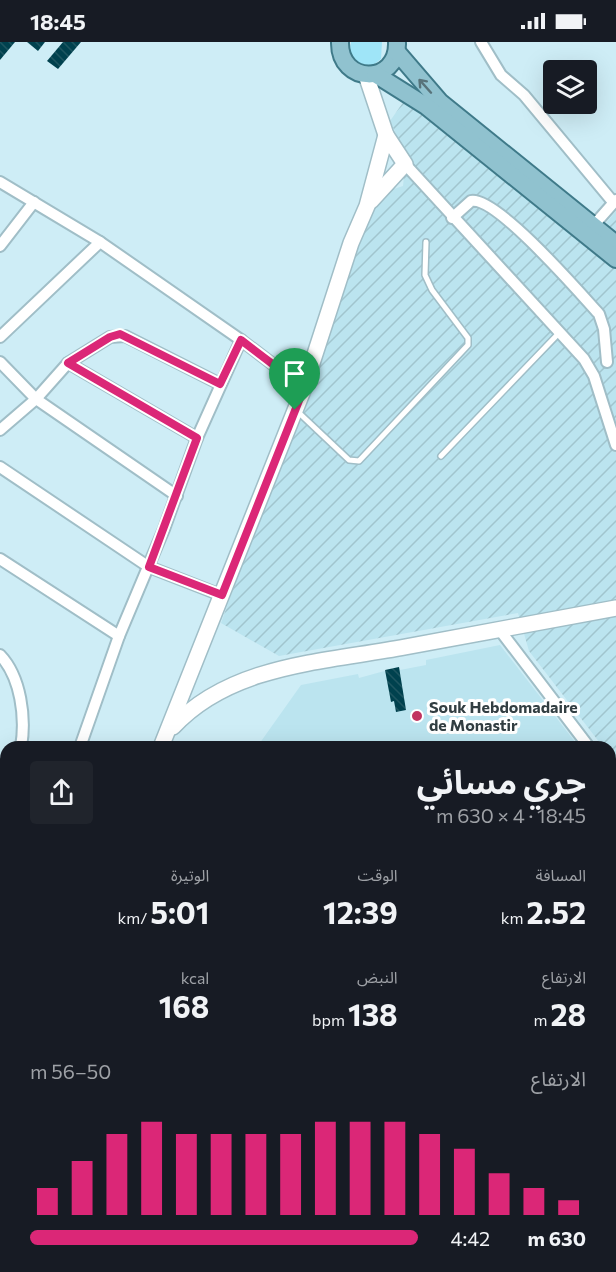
<!DOCTYPE html>
<html lang="ar">
<head>
<meta charset="utf-8">
<style>
  :root { --surface:#171b24; --page:#20242c; --text:#f1f3f6; --muted:#9ea1a6; --accent:#db2777 }
  body { margin:0; font-family:Commissioner,"Noto Sans Arabic",sans-serif; background:var(--page); color:var(--text); direction:rtl; height:100vh; display:flex; flex-direction:column; font-size:22px; white-space:nowrap }
  * { box-sizing:border-box; margin:0 }
  p { font-size:20px; color:var(--muted) }
  .icon { flex:none; width:33px; height:33px; fill:none; stroke:currentColor; stroke-width:2; stroke-linecap:round; stroke-linejoin:round }
  .map { position:relative; flex:1; overflow:hidden; direction:ltr }
  .details { position:absolute; left:0px; top:699px; width:616px; height:531px; display:flex; flex-direction:column; background:var(--surface); border-radius:18px 18px 0 0; box-shadow:0 6px 24px #0002; direction:rtl }
  .details>* { flex:none }
  .fabs { position:absolute; left:543px; top:18px; display:grid; gap:12px }
  .fabs a { display:grid; place-items:center; width:54px; height:54px; border-radius:6px; background:var(--surface); box-shadow:0 6px 24px #0002; font-size:30px }
  .pin { position:absolute; display:grid; place-items:center; width:51px; height:51px; color:#fff; margin:-62px -26px; border-radius:50% 50% 50% 0; rotate:-45deg; box-shadow:0 0 6px #0007 }
  .pin .icon { rotate:45deg }
  .round { display:grid; place-items:center; flex:none; width:63px; height:63px; border-radius:6px; background:var(--page) }
  .headline { display:flex; align-items:center; justify-content:space-between; height:102px; padding:0 30px }
  h1 { font-size:33px; font-weight:700; line-height:45px }
  .metrics { display:grid; grid-template-columns:repeat(3,1fr); gap:9px; height:102px; padding:6px 30px }
  .metrics div { display:grid; align-content:center }
  .metrics b { font-size:30px; font-weight:700 }
  .metrics small { font-size:16px; font-weight:400 }
  .metrics p { font-size:16px }
  .chart { height:168px; padding:12px 30px }
  .chart p { display:flex; justify-content:space-between }
  .chart svg { width:100%; height:108px; margin-top:6px; stroke:var(--accent); stroke-width:6 }
  ul { padding:0 30px; list-style:none; font-size:20px }
  li { display:grid; grid-template-columns:96px 72px 1fr; align-items:center; height:45px }
  li i { height:15px; border-radius:8px; background:var(--accent) }
  .status { display:flex; justify-content:space-between; align-items:center; height:42px; padding:0 30px; background:var(--surface); direction:ltr }
  .status svg { height:16px; fill:currentColor }
  .map>svg:first-child { display:block }
</style>
</head>
<body>
<div class="status"><b>18:45</b><svg viewBox="0 0 49 12"><path d="M0 12V9h3v3zM5 12V6h3v6zM10 12V3h3v9zM15 12V0h3v12zM26 1h20v11H26zM47 4h2v5h-2z"/></svg></div>
<div class="map">
<svg width="616" height="1230" viewBox="0 0 616 1230">
  <defs>
    <pattern id="industrial-furrows" width="10" height="10" patternUnits="userSpaceOnUse" patternTransform="scale(1.5)"><rect width="10" height="10" fill="#bbe4ef"/><path d="M-1 1l2-2M0 10L10 0M9 11l2-2" fill="none" stroke="#a1c5ce"/></pattern>
    <pattern id="wetland-marsh" width="20" height="14" patternUnits="userSpaceOnUse" patternTransform="scale(1.5)"><rect width="20" height="14" fill="#9fe5f8"/><path d="M1 5h8M5 5V1M11 12h8M15 12V8" fill="none" stroke="#89c6d6"/></pattern>
    <pattern id="park-tufts" width="24" height="20" patternUnits="userSpaceOnUse" patternTransform="scale(1.5)"><rect width="24" height="20" fill="#9fe5f8"/><path d="M3 7l-1-3M5 7V3M7 7l1-3M15 17l-1-3M17 17v-4M19 17l1-3" fill="none" stroke="#89c6d6"/></pattern>
    <pattern id="building-back-hatch" width="6" height="6" patternUnits="userSpaceOnUse" patternTransform="scale(1.5)"><rect width="6" height="6" fill="#00414e"/><path d="M-1 5l2 2M0 0l6 6M5-1l2 2" fill="none" stroke="#1d5560"/></pattern>
  </defs>
  <rect width="100%" height="100%" fill="#ceedf6"/>
  <g fill="#bbe4ef">
    <polygon points="500,603 579,705 257,705 301,643 358,632 359,636 399,625 400,628 426,623 426,618"/>
    <polygon points="610,747 616,755 616,797 611,800"/>
  </g>
  <polygon fill="url(#industrial-furrows)" points="404,59 588,203 616,169 616,721 611,715 610,705 603,705 529,609 518,571 279,614 221,581 311,331 351,203 378,152 403,144 406,114 390,79"/>
  <g fill="#9fe5f8">
    <polygon points="351,0 382,0 381,17 372,24 356,21 349,12"/>
    <polygon points="610,715 616,721 616,755 611,747"/>
    <polygon points="616,797 616,851 611,851 610,800"/>
    <polygon points="6,1159 6,1224 85,1224 87,1230 0,1230 0,1176"/>
    <polygon points="185,1224 219,1224 218,1230 184,1230"/>
  </g>
  <polygon fill="url(#wetland-marsh)" points="85,1224 185,1224 184,1230 87,1230"/>
  <polygon fill="url(#park-tufts)" points="6,1219 6,1224 46,1224 47,1230 2,1230"/>
  <polygon fill="#70b9cc" stroke="#5d94a3" stroke-width="1.5" points="611,851 616,851 616,1230 218,1230 219,1224 610,1224"/>
  <g fill="url(#building-back-hatch)">
    <polygon points="0,0 15,0 0,18"/>
    <polygon points="27,0 45,0 38,9"/>
    <polygon points="63,0 81,0 58,27 47,19"/>
    <polygon points="399,625 406,668 396,670 394,659 391,660 385,628"/>
    <polygon points="0,884 6,886 6,901 1,917"/>
    <polygon points="0,920 6,922 6,939 0,937"/>
  </g>
  <g fill="none" stroke-linecap="round" stroke-linejoin="round">
    <defs>
      <g id="lane">
        <polyline points="297,369 349,418 359,419 468,303 468,296 432,248 425,233 426,200"/>
        <polyline points="441,414 559,291"/>
        <polyline points="0,1204 6,1206"/>
      </g>
      <g id="street">
        <polyline points="481,0 501,33 524,53 613,160"/>
        <polyline points="405,122 584,317 594,334 616,403"/>
        <polyline points="0,140 100,200"/>
        <path d="M452 176 471 159C496 154 580 251 599 272L604 287 607 320"/>
        <polyline points="593,184 616,158"/>
        <polyline points="0,204 34,160"/>
        <polyline points="0,295 100,200 241,298 304,346"/>
        <polyline points="0,320 36,357 177,454"/>
        <polyline points="68,321 197,396"/>
        <polyline points="0,388 36,357 68,321 110,295 125,294 220,342"/>
        <polyline points="0,425 149,525 221,553"/>
        <polyline points="0,517 119,594"/>
        <polyline points="499,587 589,705"/>
        <path d="M0 613C21 635 26 676 21 705"/>
        <polyline points="80,705 119,594 164,487 197,396 241,298"/>
        <polyline points="0,723 6,724"/>
        <polyline points="0,795 6,770"/>
        <polyline points="0,873 6,874"/>
        <polyline points="0,950 6,951"/>
        <polyline points="0,964 6,966"/>
        <polyline points="0,1048 6,1050"/>
      </g>
      <g id="secondary">
        <polyline points="366,33 386,93 405,122 371,159"/>
        <path d="M173 685C231 622 326 620 405 605 475 592 546 579 616 566"/>
        <polyline points="161,705 304,346 351,201 367,164 386,93"/>
        <polyline points="0,1113 6,1096"/>
      </g>
      <g id="primary">
        <path d="M340 0C339 43 398 43 397 1"/>
        <polyline points="397,10 440,60 616,202"/>
        <polyline points="375,32 426,64 616,217"/>
      </g>
    </defs>
    <use href="#lane" stroke="#a0bec7" stroke-width="8"/>
    <use href="#street" stroke="#a0bec7" stroke-width="14"/>
    <use href="#secondary" stroke="#a0bec7" stroke-width="18"/>
    <use href="#primary" stroke="#3f7a89" stroke-width="20"/>
    <use href="#lane" stroke="#fff" stroke-width="5"/>
    <use href="#street" stroke="#fff" stroke-width="10"/>
    <use href="#secondary" stroke="#fff" stroke-width="15"/>
    <use href="#primary" stroke="#90c2cf" stroke-width="16"/>
  </g>
  <defs><path id="oneway-shaft" d="M-6 0H5M1.5-3L5.5 0L1.5 3" fill="none" stroke-width="1.6" stroke-linecap="round" stroke-linejoin="round" transform="scale(1.5)"/></defs>
  <use stroke="#58737a" href="#oneway-shaft" transform="translate(425 44) rotate(-132)"/>
  <g fill="none" stroke-linecap="round" stroke-linejoin="round">
    <defs>
      <polygon id="route" points="120,292 220,342 241,298 304,346 222,553 149,525 197,396 68,321 110,295"/>
    </defs>
    <use href="#route" stroke="#fff" stroke-width="12"/>
    <use href="#route" stroke="#db2777" stroke-width="8"/>
  </g>
  <circle fill="#c13360" stroke="#fff" stroke-width="2" cx="417" cy="674" r="6"/>
  <g text-anchor="middle" stroke-width="6" stroke-linejoin="round" paint-order="stroke">
    <g font-size="16" font-weight="bold" fill="#323e42" stroke="#fff" text-anchor="start">
      <text x="429" y="671">Souk Hebdomadaire<tspan x="429" dy="18">de Monastir</tspan></text>
    </g>
  </g>
</svg>
<div class="fabs">
<a><svg class="icon" aria-label="layers" viewBox="0 0 24 24"><path d="M12 4l9 5-9 5-9-5zM3 14l9 5 9-5"/></svg></a>
</div>
<div class="pin" style="left:295px;top:368px;background:#1e9e55"><svg class="icon" aria-label="arrive" viewBox="0 0 24 24"><path d="M6 21V4h12l-3 4 3 4H6"/></svg></div>
<section class="details">
<div class="headline"><div><h1>جري مسائي</h1><p>18:45 · 4 × 630 m</p></div><a class="round"><svg class="icon" aria-label="share" viewBox="0 0 24 24"><path d="M12 15V3M7 8l5-5 5 5M5 13v7h14v-7"/></svg></a></div>
<div class="metrics">
<div><p>المسافة</p><b>2.52<small> km</small></b></div>
<div><p>الوقت</p><b>12:39</b></div>
<div><p>الوتيرة</p><b>5:01<small> /km</small></b></div>
</div>
<div class="metrics">
<div><p>الارتفاع</p><b>28<small> m</small></b></div>
<div><p>النبض</p><b>138<small> bpm</small></b></div>
<div><p>kcal</p><b>168</b></div>
</div>
<div class="chart"><p><span>الارتفاع</span>50–56 m</p>
<svg viewBox="0 0 160 44" preserveAspectRatio="none"><path d="M5 44V33M15 44V22M25 44V11M35 44V6M45 44V11M55 44V11M65 44V11M75 44V11M85 44V6M95 44V6M105 44V6M115 44V11M125 44V17M135 44V27M145 44V33M155 44V38"/></svg>
</div>
<ul>
<li><b>630 m</b>4:42<i style="width:100%"></i></li>
</ul>
</section>
</div>
</body>
</html>
